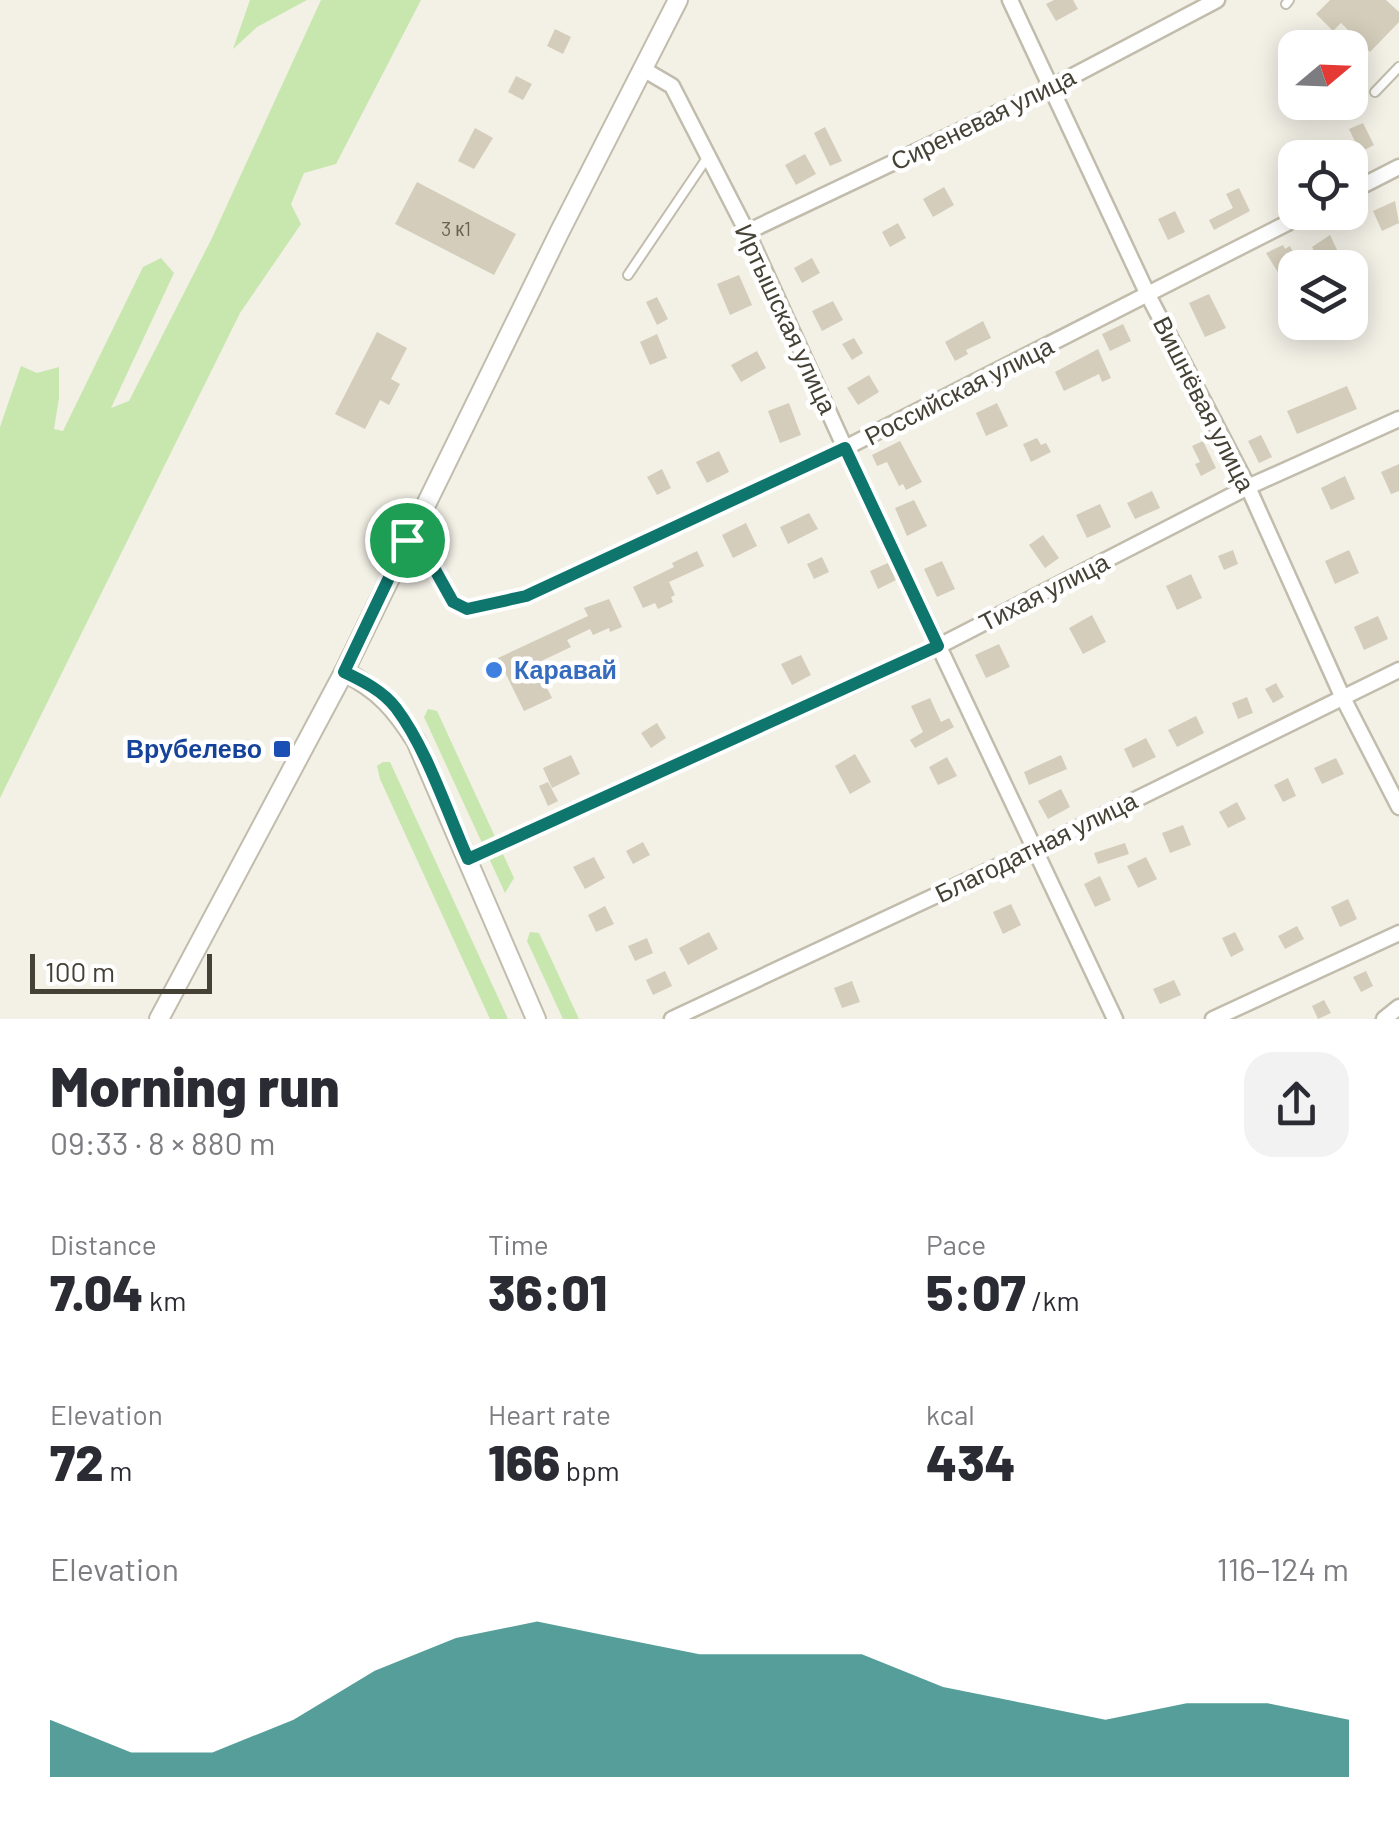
<!DOCTYPE html>
<html lang="en">
<head>
<meta charset="utf-8">
<style>
  :root { --surface:#fff; --page:#f2f2f3; --text:#2b2b33; --muted:#7c7c81; --accent:#0f766e }
  body { margin:0; font-family:Barlow,sans-serif; background:var(--page); color:var(--text); height:100vh; display:flex; flex-direction:column; font-size:38px; white-space:nowrap }
  * { box-sizing:border-box; margin:0 }
  p { font-size:32px; color:var(--muted) }
  .icon { flex:none; width:55px; height:55px; fill:none; stroke:currentColor; stroke-width:2; stroke-linecap:round; stroke-linejoin:round }
  .map { position:relative; height:1019px; overflow:hidden }
  .sheet { display:flex; flex-direction:column; background:var(--surface); flex:1 }
  .sheet>* { flex:none }
  .needle { width:65px; rotate:71deg }
  .tools { position:absolute; left:1278px; top:30px; display:grid; gap:20px }
  .tools a { display:grid; place-items:center; width:90px; height:90px; border-radius:20px; background:var(--surface); box-shadow:0 5px 25px #0003; font-size:50px }
  .scale { position:absolute; left:30px; bottom:25px; width:182px; box-sizing:border-box; padding-left:10px; border:5px solid #454135; border-top:0; font-size:28px; line-height:35px; white-space:nowrap; color:#454135; -webkit-text-stroke:8px #fff; paint-order:stroke }
  .pin { position:absolute; display:grid; place-items:center; width:85px; height:85px; color:#fff; margin:-42px; border:5px solid #fff; border-radius:50%; box-shadow:0 2px 10px #0007 }
  .round { display:grid; place-items:center; flex:none; width:105px; height:105px; border-radius:30px; background:var(--page) }
  .headline { display:flex; align-items:center; justify-content:space-between; height:170px; padding:0 50px }
  h1 { font-size:55px; font-weight:800; line-height:75px }
  .stats { display:grid; grid-template-columns:repeat(3,1fr); gap:15px; height:170px; padding:10px 50px }
  .stats div { display:grid; align-content:center }
  .stats b { font-size:50px; font-weight:800 }
  .stats small { font-size:28px; font-weight:400 }
  .stats p { font-size:28px }
  .chart { height:280px; padding:20px 50px }
  .chart p { display:flex; justify-content:space-between }
  .chart svg { width:100%; height:180px; margin-top:10px; fill:var(--accent); opacity:.7 }
  .map>svg:first-child { display:block }
</style>
</head>
<body>
<div class="map">
<svg width="1399" height="1019" viewBox="0 0 1399 1019">
  <rect width="100%" height="100%" fill="#f3f0e6"/>
  <g fill="#c7e7ae">
    <polygon points="250,0 307,0 257,27 233,49"/>
    <polygon points="321,0 421,0 336,164 304,173 291,204 301,224 240,313 0,798 0,427 21,366 37,373 59,367 59,398 54,429 63,431 143,267 161,258 174,273 111,408 129,401 211,240"/>
    <polygon points="428,709 437,711 514,878 505,893 424,717"/>
    <polygon points="383,762 390,762 508,1019 490,1019 380,779 377,766"/>
    <polygon points="530,932 539,933 579,1019 563,1019 527,941"/>
  </g>
  <g fill="#d4cdbb">
    <polygon points="1054,0 1073,0 1078,9 1056,21 1046,4"/>
    <polygon points="1330,0 1386,0 1399,12 1399,22 1370,52 1341,23 1333,31 1316,14"/>
    <polygon points="555,29 571,37 563,54 547,46"/>
    <polygon points="516,76 532,84 523,100 508,92"/>
    <polygon points="1363,123 1374,145 1360,152 1349,129"/>
    <polygon points="825,127 842,161 830,166 814,133"/>
    <polygon points="475,128 493,138 474,169 458,161"/>
    <polygon points="805,154 816,174 796,185 785,165"/>
    <polygon points="417,182 516,234 494,275 395,224"/>
    <polygon points="944,187 954,205 933,217 923,199"/>
    <polygon points="1239,188 1250,211 1214,230 1209,220 1233,208 1226,194"/>
    <polygon points="1395,201 1399,223 1382,231 1373,211"/>
    <polygon points="1175,211 1185,232 1168,240 1158,219"/>
    <polygon points="898,223 906,238 890,247 882,232"/>
    <polygon points="1330,235 1339,254 1320,263 1312,247"/>
    <polygon points="1283,245 1285,249 1290,246 1300,267 1279,274 1266,253"/>
    <polygon points="812,258 820,273 802,283 794,268"/>
    <polygon points="739,275 752,305 730,315 717,284"/>
    <polygon points="1209,294 1226,328 1205,337 1189,303"/>
    <polygon points="657,297 668,319 657,325 646,302"/>
    <polygon points="833,301 843,320 822,331 812,311"/>
    <polygon points="983,321 991,338 966,350 968,354 955,361 945,342"/>
    <polygon points="1123,324 1131,341 1110,351 1102,334"/>
    <polygon points="377,332 407,348 391,379 400,384 389,405 380,400 365,429 335,414"/>
    <polygon points="657,334 667,358 650,365 640,342"/>
    <polygon points="854,338 863,353 852,360 842,344"/>
    <polygon points="1098,349 1111,378 1102,382 1099,374 1064,391 1055,372"/>
    <polygon points="757,351 766,368 741,382 731,365"/>
    <polygon points="869,375 879,392 858,405 847,388"/>
    <polygon points="1347,386 1357,409 1297,434 1287,411"/>
    <polygon points="789,403 801,435 780,443 768,411"/>
    <polygon points="997,403 1008,426 986,436 976,413"/>
    <polygon points="1261,435 1272,457 1259,463 1248,441"/>
    <polygon points="1037,438 1041,445 1046,443 1051,452 1031,462 1023,444"/>
    <polygon points="900,441 922,482 906,490 903,484 899,486 887,462 877,466 872,455"/>
    <polygon points="1203,441 1216,468 1201,476 1195,464 1200,462 1192,446"/>
    <polygon points="719,451 729,472 707,483 696,462"/>
    <polygon points="1399,464 1399,491 1391,494 1381,472"/>
    <polygon points="662,469 671,488 657,495 647,477"/>
    <polygon points="1345,476 1355,499 1331,510 1321,488"/>
    <polygon points="1152,491 1160,508 1135,519 1127,503"/>
    <polygon points="914,500 927,526 907,536 895,508"/>
    <polygon points="1100,504 1111,527 1087,538 1076,515"/>
    <polygon points="809,513 818,529 788,544 780,527"/>
    <polygon points="746,523 757,546 733,558 722,535"/>
    <polygon points="1043,535 1059,558 1045,568 1029,545"/>
    <polygon points="1233,550 1238,564 1224,570 1218,556"/>
    <polygon points="1349,550 1359,573 1335,584 1325,561"/>
    <polygon points="697,551 704,566 669,582 675,595 671,597 673,602 658,609 655,603 643,608 633,587 674,567 672,563"/>
    <polygon points="822,557 829,572 814,579 807,564"/>
    <polygon points="942,561 955,589 937,597 924,569"/>
    <polygon points="888,563 896,580 878,589 870,571"/>
    <polygon points="1191,574 1202,598 1177,610 1166,586"/>
    <polygon points="609,599 622,627 610,632 609,628 593,635 590,629 567,640 571,647 535,664 552,698 524,711 498,658 588,616 584,608"/>
    <polygon points="1092,615 1106,642 1083,654 1069,628"/>
    <polygon points="1378,616 1388,639 1364,650 1354,627"/>
    <polygon points="999,644 1010,667 986,678 975,655"/>
    <polygon points="801,655 811,675 792,685 781,664"/>
    <polygon points="1276,683 1284,697 1273,703 1265,689"/>
    <polygon points="1247,697 1253,713 1238,719 1232,703"/>
    <polygon points="930,698 941,722 949,718 954,727 915,748 910,740 923,732 911,706"/>
    <polygon points="1196,716 1204,733 1177,747 1168,730"/>
    <polygon points="657,723 666,738 651,748 641,733"/>
    <polygon points="1146,738 1156,757 1133,768 1124,749"/>
    <polygon points="855,754 871,782 850,794 835,766"/>
    <polygon points="571,755 580,774 552,788 543,768"/>
    <polygon points="1061,755 1067,769 1029,785 1024,772"/>
    <polygon points="947,757 957,776 938,785 929,767"/>
    <polygon points="1336,758 1344,774 1322,784 1314,768"/>
    <polygon points="1288,778 1296,796 1283,802 1274,785"/>
    <polygon points="548,782 558,801 548,806 539,786"/>
    <polygon points="1061,789 1070,807 1048,819 1038,801"/>
    <polygon points="1237,802 1246,819 1228,828 1219,812"/>
    <polygon points="1183,825 1191,845 1170,853 1162,833"/>
    <polygon points="643,842 650,855 633,864 626,851"/>
    <polygon points="1125,843 1129,854 1098,864 1094,853"/>
    <polygon points="594,857 605,878 585,889 573,867"/>
    <polygon points="1146,857 1157,879 1138,888 1127,866"/>
    <polygon points="1100,876 1111,900 1095,907 1084,884"/>
    <polygon points="1348,899 1357,919 1340,927 1331,907"/>
    <polygon points="1011,904 1021,925 1003,934 993,912"/>
    <polygon points="605,906 614,924 596,932 588,915"/>
    <polygon points="1297,926 1304,939 1285,949 1278,936"/>
    <polygon points="709,932 718,949 688,965 679,948"/>
    <polygon points="1235,932 1244,950 1231,957 1222,938"/>
    <polygon points="647,938 653,953 635,961 628,946"/>
    <polygon points="665,971 672,986 653,995 646,980"/>
    <polygon points="1366,971 1373,986 1361,992 1353,977"/>
    <polygon points="1174,980 1181,995 1160,1004 1153,989"/>
    <polygon points="852,981 860,1002 842,1008 834,988"/>
    <polygon points="1324,1000 1331,1013 1318,1019 1312,1006"/>
  </g>
  <g fill="none" stroke-linecap="round" stroke-linejoin="round">
    <defs>
      <g id="service">
        <polyline points="1286,4 1289,0"/>
        <polyline points="1375,92 1399,67"/>
        <polyline points="628,275 707,158"/>
      </g>
      <g id="minor">
        <polyline points="1010,0 1148,295 1248,487 1342,696 1399,807"/>
        <polyline points="643,69 672,86 747,232 845,448 1115,1019"/>
        <polyline points="1350,192 1399,167"/>
        <polyline points="747,232 1050,88 1217,0"/>
        <polyline points="407,539 434,568 453,602 467,609 526,596 845,448 1309,212"/>
        <polyline points="468,859 939,646 1248,487 1399,419"/>
        <polyline points="672,1019 1035,849 1399,670"/>
        <polyline points="1213,1019 1399,933"/>
        <polyline points="1384,1019 1399,1007"/>
      </g>
      <g id="tertiary">
        <path d="M344 672C379 689 396 709 416 741L536 1019"/>
        <polyline points="159,1019 344,672 559,233 678,0"/>
      </g>
    </defs>
    <use href="#service" stroke="#c1bcab" stroke-width="12"/>
    <use href="#minor" stroke="#c1bcab" stroke-width="19"/>
    <use href="#tertiary" stroke="#c1bcab" stroke-width="22"/>
    <use href="#service" stroke="#fff" stroke-width="8"/>
    <use href="#minor" stroke="#fff" stroke-width="14"/>
    <use href="#tertiary" stroke="#fff" stroke-width="18"/>
  </g>
  <g fill="none" stroke-linecap="round" stroke-linejoin="round">
    <defs>
      <path id="route" d="M845 448 938 646 468 859C447 812 427 749 396 708 383 691 363 681 344 672L407 540 434 568 453 602 467 609 526 596Z"/>
    </defs>
    <use href="#route" stroke="#fff" stroke-width="20"/>
    <use href="#route" stroke="#0f766e" stroke-width="12"/>
  </g>
  <circle fill="#3f7fe0" stroke="#fff" stroke-width="4" cx="494" cy="670" r="10"/>
  <rect fill="#1a4fb4" stroke="#fff" stroke-width="4" x="272" y="739" width="20" height="20" rx="5"/>
  <g text-anchor="middle" stroke-width="9" stroke-linejoin="round" paint-order="stroke">
    <g font-size="20" fill="#696456">
      <text x="456" y="236">3 к1</text>
    </g>
    <g font-size="25" fill="#454135" stroke="#fff">
      <text transform="translate(983 119) rotate(-26)" y="9">Сиреневая улица</text>
      <text transform="translate(786 319) rotate(65)" y="9">Иртышская улица</text>
      <text transform="translate(959 391) rotate(-27)" y="9">Российская улица</text>
      <text transform="translate(1204 404) rotate(63)" y="9">Вишнёвая улица</text>
      <text transform="translate(1044 592) rotate(-27)" y="9">Тихая улица</text>
      <text transform="translate(1036 847) rotate(-26)" y="9">Благодатная улица</text>
    </g>
    <g font-size="25" font-weight="bold" fill="#366cbe" stroke="#fff" text-anchor="start">
      <text x="514" y="679">Каравай</text>
    </g>
    <g font-size="25" font-weight="bold" fill="#164399" stroke="#fff" text-anchor="end">
      <text x="262" y="758">Врубелево</text>
    </g>
  </g>
</svg>
<div class="tools">
<a><svg class="needle" viewBox="-14 -14 28 28"><path d="M0-13l5 13h-10z" fill="#e53935"/><path d="M0 13l5-13h-10z" fill="#7c7c81"/></svg></a>
<a><svg class="icon" aria-label="locate" viewBox="0 0 24 24"><circle cx="12" cy="12" r="6"/><path d="M12 2v4M12 18v4M2 12h4M18 12h4"/></svg></a>
<a><svg class="icon" aria-label="layers" viewBox="0 0 24 24"><path d="M12 4l9 5-9 5-9-5zM3 14l9 5 9-5"/></svg></a>
</div>
<div class="scale">100 m</div>
<div class="pin" style="left:407px;top:540px;background:#1e9e55"><svg class="icon" aria-label="arrive" viewBox="0 0 24 24"><path d="M6 21V4h12l-3 4 3 4H6"/></svg></div>
</div>
<section class="sheet">
<div class="headline"><div><h1>Morning run</h1><p>09:33 · 8 × 880 m</p></div><a class="round"><svg class="icon" aria-label="share" viewBox="0 0 24 24"><path d="M12 15V3M7 8l5-5 5 5M5 13v7h14v-7"/></svg></a></div>
<div class="stats">
<div><p>Distance</p><b>7.04<small> km</small></b></div>
<div><p>Time</p><b>36:01</b></div>
<div><p>Pace</p><b>5:07<small> /km</small></b></div>
</div>
<div class="stats">
<div><p>Elevation</p><b>72<small> m</small></b></div>
<div><p>Heart rate</p><b>166<small> bpm</small></b></div>
<div><p>kcal</p><b>434</b></div>
</div>
<div class="chart"><p><span>Elevation</span>116–124 m</p>
<svg viewBox="0 0 160 44" preserveAspectRatio="none"><path d="M0 44V30L10 38L20 38L30 30L40 18L50 10L60 6L70 10L80 14L90 14L100 14L110 22L120 26L130 30L140 26L150 26L160 30V44z"/></svg>
</div>
</section>
</body>
</html>
